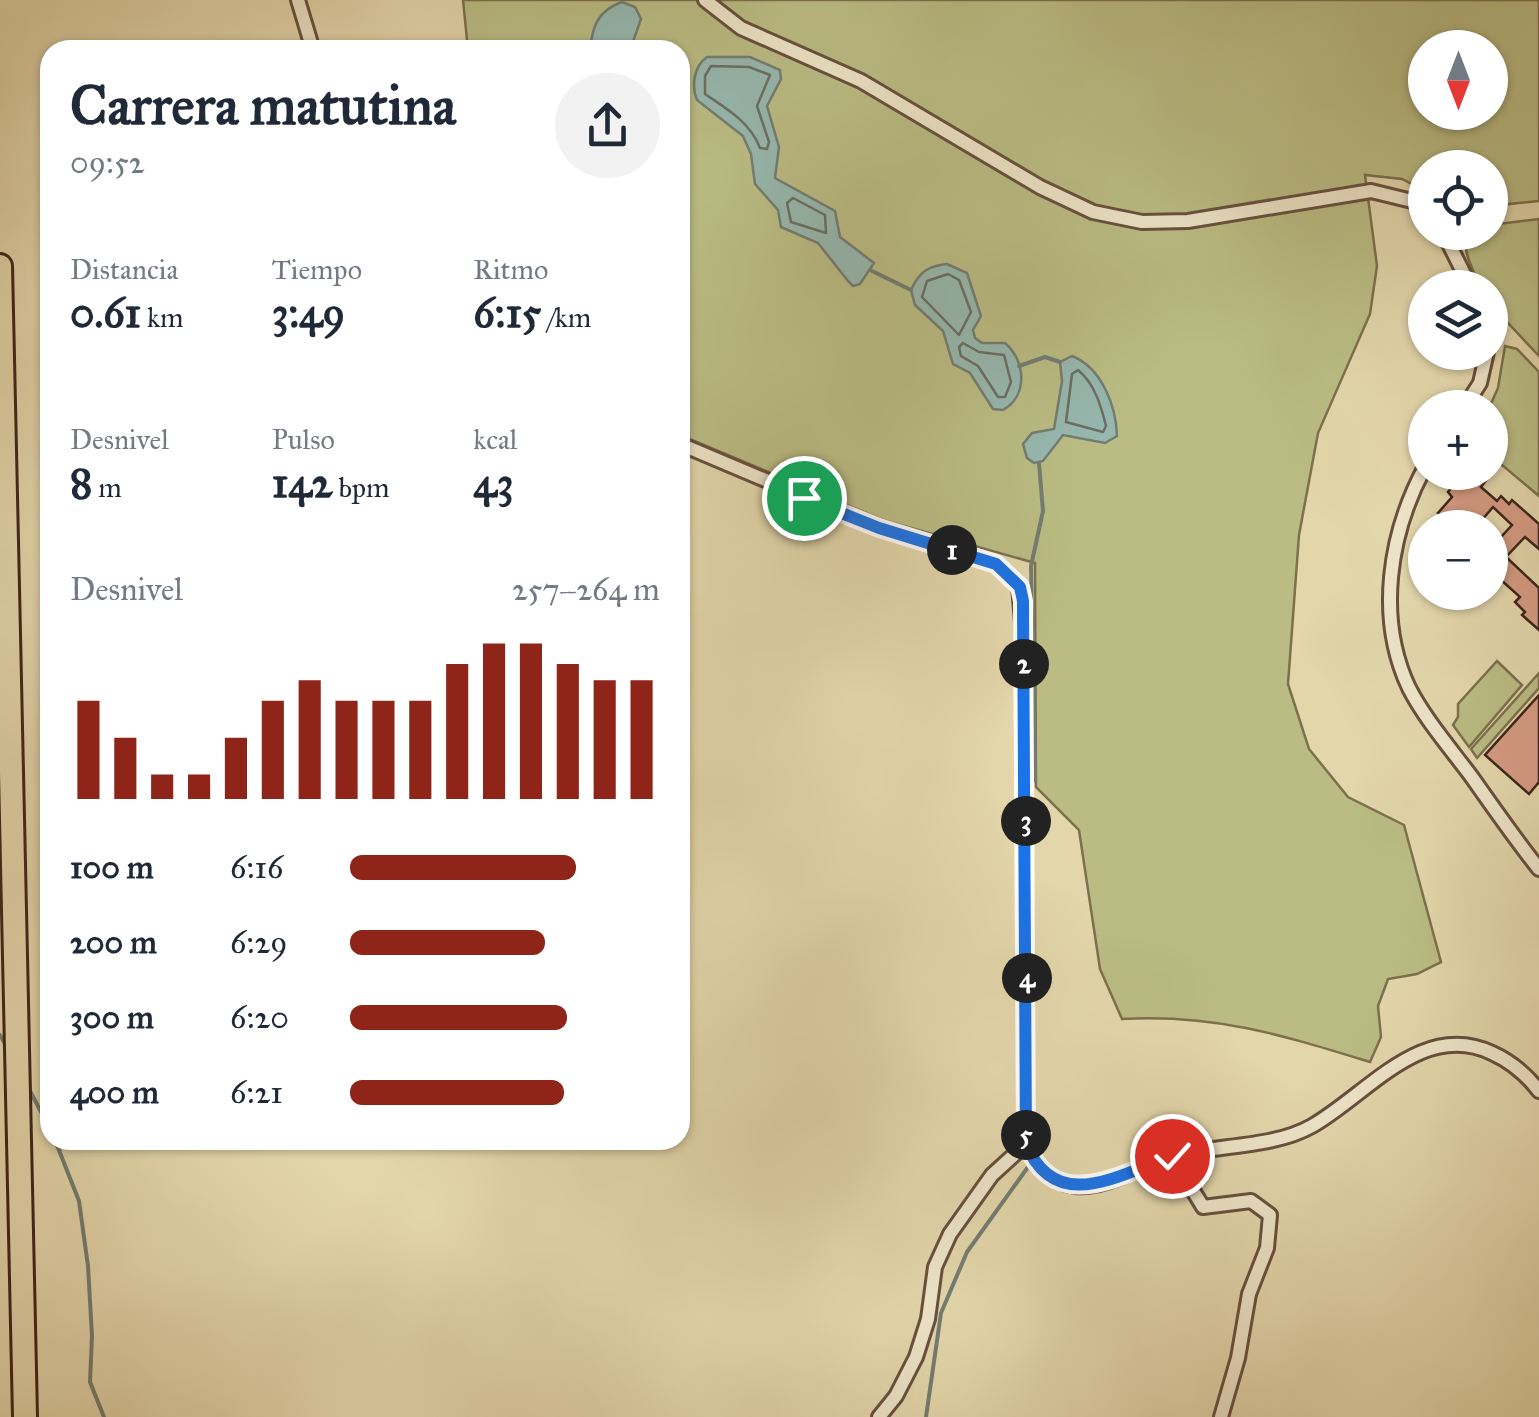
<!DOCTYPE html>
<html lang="es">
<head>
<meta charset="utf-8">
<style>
  :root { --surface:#fff; --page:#f2f2f3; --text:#1f2937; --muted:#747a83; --accent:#8f2418 }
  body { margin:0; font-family:"IM FELL Great Primer",serif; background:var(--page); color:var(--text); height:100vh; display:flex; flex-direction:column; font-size:38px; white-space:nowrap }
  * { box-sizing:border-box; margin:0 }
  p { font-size:32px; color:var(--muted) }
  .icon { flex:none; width:55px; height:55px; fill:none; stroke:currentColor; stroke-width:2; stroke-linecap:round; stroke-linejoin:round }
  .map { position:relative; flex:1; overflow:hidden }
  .details { position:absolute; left:40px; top:40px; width:650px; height:1110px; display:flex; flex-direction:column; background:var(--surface); border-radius:30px; box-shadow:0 2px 8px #0004 }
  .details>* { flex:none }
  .needle { width:65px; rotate:180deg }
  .tools { position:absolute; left:1408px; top:30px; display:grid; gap:20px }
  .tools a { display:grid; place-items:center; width:100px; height:100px; border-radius:50%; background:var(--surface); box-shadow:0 2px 8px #0004; font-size:50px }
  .pin { position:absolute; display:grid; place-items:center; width:85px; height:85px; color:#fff; margin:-42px; border:5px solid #fff; border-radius:50%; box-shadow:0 2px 10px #0007 }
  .km { position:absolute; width:50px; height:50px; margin:-25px; border-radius:50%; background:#222; color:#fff; font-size:28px; line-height:50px; text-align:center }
  .round { display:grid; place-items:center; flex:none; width:105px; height:105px; border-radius:52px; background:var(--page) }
  .headline { display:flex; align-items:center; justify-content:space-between; height:170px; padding:0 30px }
  h1 { font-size:55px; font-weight:700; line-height:75px }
  .metrics { display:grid; grid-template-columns:repeat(3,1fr); gap:15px; height:170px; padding:10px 30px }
  .metrics div { display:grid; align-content:center }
  .metrics b { font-size:42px; font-weight:700 }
  .metrics small { font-size:28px; font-weight:400 }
  .metrics p { font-size:28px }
  .chart { height:280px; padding:20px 30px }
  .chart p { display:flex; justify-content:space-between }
  .chart svg { width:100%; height:180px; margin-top:10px; stroke:var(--accent); stroke-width:6 }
  ul { padding:0 30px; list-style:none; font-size:32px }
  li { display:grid; grid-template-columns:160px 120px 1fr; align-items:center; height:75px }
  li i { height:25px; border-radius:12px; background:var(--accent) }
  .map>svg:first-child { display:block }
</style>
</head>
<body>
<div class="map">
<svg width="1539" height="1417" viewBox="0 0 1539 1417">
  <rect width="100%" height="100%" fill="#e3d6ab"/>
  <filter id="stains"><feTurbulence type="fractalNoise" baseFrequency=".002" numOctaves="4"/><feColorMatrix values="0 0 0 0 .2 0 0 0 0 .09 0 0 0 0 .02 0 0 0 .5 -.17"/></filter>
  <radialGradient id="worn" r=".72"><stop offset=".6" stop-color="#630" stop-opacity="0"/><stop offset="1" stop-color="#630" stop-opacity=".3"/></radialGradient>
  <g fill="#babc84" stroke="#7c704e" stroke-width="2.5" fill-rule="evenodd">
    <path d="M463 0H1539V201L1490 206V168H1425V191L1402 179 1365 175 1377 266 1370 314 1318 433 1299 535 1288 684 1309 749 1348 797 1404 825 1441 962 1417 974 1388 979 1378 1006 1381 1037 1370 1062C1282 1035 1216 1014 1122 1019L1100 969 1079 830 1036 787 1035 563 883 520 680 435V50H468ZM1425 48H1490V112H1425Z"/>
    <path d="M1539 219V356L1507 322 1497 325 1490 310V288L1481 287C1471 265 1449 232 1490 232V225Z"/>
    <polygon points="1505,346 1517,349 1539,372 1539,496 1490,455 1489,408 1498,388"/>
    <polygon points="1497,661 1522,685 1469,747 1453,725 1458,717 1458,704"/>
    <polygon points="1539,673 1539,688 1477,758 1471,749"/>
  </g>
  <g fill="#96b8af" stroke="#737d73" stroke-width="2.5">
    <path d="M622 2 635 7 641 19 630 50H590C592 27 598 10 622 2Z"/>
    <path d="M707 57H750L780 70 781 79 767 106 779 147 775 178 835 211 840 237 874 263 860 284 853 286 848 281 818 243 781 227 778 210 755 184 751 154 743 136 697 100C691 86 694 66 707 57Z"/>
    <path d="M947 264 967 273 981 316 973 330 975 338 982 343H1005C1026 361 1028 396 1003 410L993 409 970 373 953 364 943 331 915 305 911 290C919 272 928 266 947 264Z"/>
    <path d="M1072 356C1102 368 1116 406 1117 436L1105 443 1063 435 1043 461 1034 463 1027 458 1023 444 1032 433 1054 429 1062 381 1060 362Z"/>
  </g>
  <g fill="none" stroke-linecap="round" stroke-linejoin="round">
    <g stroke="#6a6e64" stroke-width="2.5">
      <path d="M711 66 749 67 770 75 757 106 769 142 767 149 760 148C750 122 727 109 705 94V76Z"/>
      <polygon points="793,198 825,215 826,233 791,222 787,203"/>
      <polygon points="948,274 959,280 971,312 959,335 922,297 927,281"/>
      <polygon points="963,343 979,352 1004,355 1011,382 1005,397 998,397 978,366 961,356 959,347"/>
      <path d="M1078 370C1095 384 1101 406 1106 426L1103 432 1066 422 1072 374Z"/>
    </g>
    <g stroke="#737d73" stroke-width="4">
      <polyline points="872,271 911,290"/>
      <polyline points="1019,366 1045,357 1060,362"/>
      <polyline points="1035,781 1031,566 1043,511 1039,463"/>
      <polyline points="0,1035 8,1049"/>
      <polyline points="29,1089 50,1129"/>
      <polyline points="55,1140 79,1201 88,1266 92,1336 90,1382 104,1417"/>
      <polyline points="926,1417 941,1313 967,1252 1028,1167"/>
    </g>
  </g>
  <g fill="#d49b83" stroke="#3e2419" stroke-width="2.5">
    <polygon points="1477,472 1487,479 1481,487 1497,501 1501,496 1509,504 1512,500 1539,524 1539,549 1525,537 1506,557 1539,588 1539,630 1522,615 1525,612 1515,602 1520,597 1490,570 1490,549 1512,525 1493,507 1475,528 1463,528 1453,518 1448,523 1438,513 1452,497 1448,492 1455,483 1460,487"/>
    <polygon points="1539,695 1539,782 1529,794 1485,755"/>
  </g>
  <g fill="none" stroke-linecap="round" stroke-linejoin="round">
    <defs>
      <g id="street">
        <polyline points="298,0 313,50"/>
        <polyline points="705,0 741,28 861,81 1040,187 1093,212 1142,222 1188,221 1371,191 1412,201 1425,210"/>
        <polyline points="1443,232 1471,288"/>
        <polyline points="1464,408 1480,383 1487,352"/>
        <path d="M680 444 879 528 996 564 1019 587 1024 645 1026 1144C1036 1166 1050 1183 1076 1186 1107 1189 1141 1165 1170 1157 1215 1144 1271 1149 1312 1126 1368 1094 1422 1020 1492 1053 1512 1062 1526 1074 1539 1091"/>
        <path d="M1425 467C1389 534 1376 618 1409 688 1425 719 1450 748 1471 776 1493 807 1515 839 1539 869"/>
        <polyline points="1172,1156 1203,1207 1251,1201 1270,1215 1267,1248 1249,1294 1238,1358 1221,1417"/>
        <polyline points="879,1417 896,1396 916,1357 928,1319 935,1267 950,1234 992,1175 1026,1144"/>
      </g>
      <polyline id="highway" points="0,266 25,1417"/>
    </defs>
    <use href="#street" stroke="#67503e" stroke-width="18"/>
    <use href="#highway" stroke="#3e2419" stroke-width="28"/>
    <use href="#street" stroke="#ede4c8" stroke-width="12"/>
    <use href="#highway" stroke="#e3d6ab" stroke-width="22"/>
  </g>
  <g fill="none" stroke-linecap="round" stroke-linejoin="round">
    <defs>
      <path id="route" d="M804 498 879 528 996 564 1020 587 1023 601 1026 1144C1056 1216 1120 1174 1172 1156"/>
    </defs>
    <use href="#route" stroke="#fff" stroke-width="20"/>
    <use href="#route" stroke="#1a73e8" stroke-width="12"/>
  </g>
  <rect width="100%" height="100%" filter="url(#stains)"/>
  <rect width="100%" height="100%" fill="url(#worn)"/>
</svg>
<div class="tools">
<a><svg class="needle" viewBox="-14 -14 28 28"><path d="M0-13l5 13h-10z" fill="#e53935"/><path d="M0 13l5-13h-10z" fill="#747a83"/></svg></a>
<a><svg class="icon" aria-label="locate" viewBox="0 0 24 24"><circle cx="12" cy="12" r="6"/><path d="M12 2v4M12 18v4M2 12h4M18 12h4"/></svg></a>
<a><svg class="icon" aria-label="layers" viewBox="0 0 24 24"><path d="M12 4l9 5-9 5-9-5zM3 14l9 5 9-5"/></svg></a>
<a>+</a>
<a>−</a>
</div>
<div class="pin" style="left:804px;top:498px;background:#1e9e55"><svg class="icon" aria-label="arrive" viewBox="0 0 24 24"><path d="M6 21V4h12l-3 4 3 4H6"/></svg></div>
<div class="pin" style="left:1172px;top:1156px;background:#d93025"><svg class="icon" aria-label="check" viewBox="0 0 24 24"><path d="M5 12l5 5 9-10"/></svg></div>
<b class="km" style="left:952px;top:550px">1</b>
<b class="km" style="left:1024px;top:664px">2</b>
<b class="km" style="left:1026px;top:821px">3</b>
<b class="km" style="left:1027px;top:978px">4</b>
<b class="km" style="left:1026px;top:1135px">5</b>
<section class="details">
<div class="headline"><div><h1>Carrera matutina</h1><p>09:52</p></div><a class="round"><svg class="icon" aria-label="share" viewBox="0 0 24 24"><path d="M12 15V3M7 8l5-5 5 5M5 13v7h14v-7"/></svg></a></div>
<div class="metrics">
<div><p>Distancia</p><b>0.61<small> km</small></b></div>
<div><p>Tiempo</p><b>3:49</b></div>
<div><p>Ritmo</p><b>6:15<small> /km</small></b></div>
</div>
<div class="metrics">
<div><p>Desnivel</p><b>8<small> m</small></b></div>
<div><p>Pulso</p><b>142<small> bpm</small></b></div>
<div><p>kcal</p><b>43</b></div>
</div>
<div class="chart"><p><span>Desnivel</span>257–264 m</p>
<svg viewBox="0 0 160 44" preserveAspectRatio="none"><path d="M5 44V20M15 44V29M25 44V38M35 44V38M45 44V29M55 44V20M65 44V15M75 44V20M85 44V20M95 44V20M105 44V11M115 44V6M125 44V6M135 44V11M145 44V15M155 44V15"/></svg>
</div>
<ul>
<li><b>100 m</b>6:16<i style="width:73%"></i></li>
<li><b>200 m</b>6:29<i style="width:63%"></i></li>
<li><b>300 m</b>6:20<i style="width:70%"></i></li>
<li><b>400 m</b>6:21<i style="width:69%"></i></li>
</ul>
</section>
</div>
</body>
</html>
